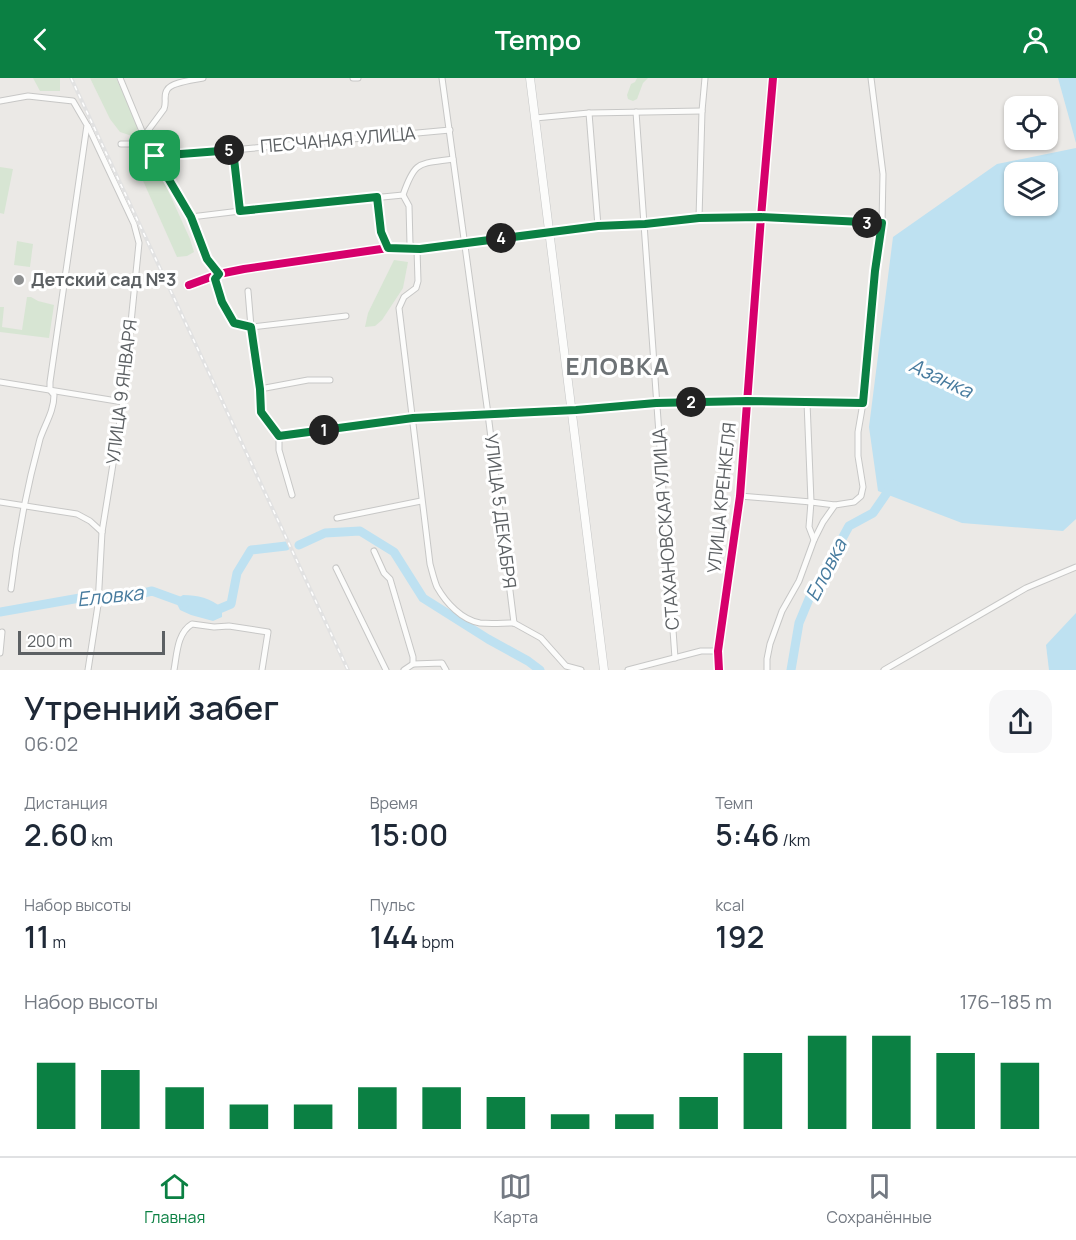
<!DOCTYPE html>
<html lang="ru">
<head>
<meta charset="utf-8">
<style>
  :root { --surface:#fff; --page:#f6f6f7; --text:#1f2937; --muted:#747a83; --line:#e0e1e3; --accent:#0b8043 }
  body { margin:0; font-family:Manrope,sans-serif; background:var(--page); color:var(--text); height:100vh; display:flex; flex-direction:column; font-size:22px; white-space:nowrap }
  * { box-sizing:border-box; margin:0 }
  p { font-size:20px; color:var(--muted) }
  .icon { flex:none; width:33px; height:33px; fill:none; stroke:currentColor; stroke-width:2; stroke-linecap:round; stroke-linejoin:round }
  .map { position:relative; height:592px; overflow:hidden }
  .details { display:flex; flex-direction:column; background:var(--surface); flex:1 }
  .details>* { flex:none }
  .controls { position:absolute; left:1004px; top:18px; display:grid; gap:12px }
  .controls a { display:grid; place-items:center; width:54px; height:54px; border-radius:12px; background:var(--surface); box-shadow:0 2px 4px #0004; font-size:30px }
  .scale { position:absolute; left:18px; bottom:15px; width:147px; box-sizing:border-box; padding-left:6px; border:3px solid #5c6063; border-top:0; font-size:16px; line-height:21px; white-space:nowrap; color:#5c6063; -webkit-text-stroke:4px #fff; paint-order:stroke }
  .pin { position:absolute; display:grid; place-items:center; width:51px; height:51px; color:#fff; margin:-26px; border-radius:12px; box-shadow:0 3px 9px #0006 }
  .km { position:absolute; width:30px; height:30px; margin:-15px; border-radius:50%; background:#222; color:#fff; font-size:16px; line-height:30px; text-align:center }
  .round { display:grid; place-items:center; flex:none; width:63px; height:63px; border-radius:18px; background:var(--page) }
  .headline { display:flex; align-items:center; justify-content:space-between; height:102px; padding:0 24px }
  h1 { font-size:33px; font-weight:600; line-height:45px }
  .stats { display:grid; grid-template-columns:repeat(3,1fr); gap:9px; height:102px; padding:6px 24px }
  .stats div { display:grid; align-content:center }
  .stats b { font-size:30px; font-weight:600 }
  .stats small { font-size:16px; font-weight:400 }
  .stats p { font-size:16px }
  .chart { height:168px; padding:12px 24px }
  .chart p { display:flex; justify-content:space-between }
  .chart svg { width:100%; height:108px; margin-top:6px; stroke:var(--accent); stroke-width:6 }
  header { display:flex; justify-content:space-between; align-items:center; height:78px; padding:0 24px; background:var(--accent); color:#fff; font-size:27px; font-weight:600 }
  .tab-bar { display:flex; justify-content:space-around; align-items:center; height:84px; border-top:2px solid var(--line); background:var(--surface); font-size:16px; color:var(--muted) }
  .tab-bar a { display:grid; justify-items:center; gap:3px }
  .tab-bar .selected { color:var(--accent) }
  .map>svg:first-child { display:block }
</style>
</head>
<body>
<header><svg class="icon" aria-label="back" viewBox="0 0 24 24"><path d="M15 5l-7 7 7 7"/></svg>Tempo<svg class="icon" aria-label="person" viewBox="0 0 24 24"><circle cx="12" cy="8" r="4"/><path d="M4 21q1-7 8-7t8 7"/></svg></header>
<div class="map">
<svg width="1076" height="592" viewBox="0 0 1076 592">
  <rect width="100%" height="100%" fill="#ebe9e6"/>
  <g fill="#d7e5d3">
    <polygon points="33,0 60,0 60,13 40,13"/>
    <polygon points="90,0 116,0 137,45 137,54 132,58 120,54 110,41"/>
    <polygon points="637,0 648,0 643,5 637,21 633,23 628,21 627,17 631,6 635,4"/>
    <polygon points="145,67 157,88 190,161 194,174 187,178 177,179 136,87 137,73"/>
    <polygon points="0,89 13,91 4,136 0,135"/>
    <polygon points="17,163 33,166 30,189 14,187"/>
    <polygon points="394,182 408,184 403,210 382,242 375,248 365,249 368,235"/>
    <polygon points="27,219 31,219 38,223 54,227 49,260 0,254 0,229 4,229 2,249 22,252"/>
  </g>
  <g fill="#bee1f1" fill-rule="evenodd">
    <polygon points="1058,0 1076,0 1076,65"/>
    <path d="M1076 70V441L1063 453 962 445 878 413 869 349 893 159 997 86ZM1047 94V128H1014V94Z"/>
    <path d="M183 517C198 517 210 520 222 530V539L213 543 191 537 180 532 175 522Z"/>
    <polygon points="1076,535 1076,592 1049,592 1046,567"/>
  </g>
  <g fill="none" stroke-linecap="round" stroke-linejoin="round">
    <g stroke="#bee1f1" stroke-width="9">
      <polyline points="299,467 325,455 360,453 394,474 423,520 488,561 528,583 540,592"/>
      <polyline points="0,534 91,518 118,521 152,513 185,525"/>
      <polyline points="212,534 231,526 237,495 251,472 286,468"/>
      <polyline points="791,592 799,545 809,521 849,448 873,435 893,406"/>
    </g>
    <defs>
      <g id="street">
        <polyline points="120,0 144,58 191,139 207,181 219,196 215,201 222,224 234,245 251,249 261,334 279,358 279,372 292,417"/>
        <polyline points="353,0 358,0"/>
        <polyline points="442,0 488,336 514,545"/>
        <path d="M0 23 28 18 73 23 87 47 50 304V312L54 317C54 333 45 346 40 361 27 409 17 460 11 511"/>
        <polyline points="636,34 675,580"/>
        <polyline points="589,35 598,148"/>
        <polyline points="535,40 589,35 702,33"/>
        <path d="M121 66H131L144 58 164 31C167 24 163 18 167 12 171 4 194 2 203 0"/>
        <polyline points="233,72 240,133"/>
        <polyline points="155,78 233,72 450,52"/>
        <path d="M403 117 409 128 410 166 417 171 418 203 416 210 404 219 399 230 430 486C432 493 434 502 437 509 446 525 462 542 480 545 492 546 503 545 514 545"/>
        <polyline points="377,119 381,154 388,170"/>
        <path d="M191 139 240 133 403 117C415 82 419 86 453 81"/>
        <polyline points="699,140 702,33 705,0"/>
        <polyline points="189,207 219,196 244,191 388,170 420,171 598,148 645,146 699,140 761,139 882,145"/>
        <polyline points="248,213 251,249 346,238"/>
        <polyline points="0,304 123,324"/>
        <polyline points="260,311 308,302 330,302"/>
        <polyline points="279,358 413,340 576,332 656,325 747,323 863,325"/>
        <polyline points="740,418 811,424 835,427"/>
        <polyline points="0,424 77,436 90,443 102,454"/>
        <polyline points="337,440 421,423"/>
        <polyline points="814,462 823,444 835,427 854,424 861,418 863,409 858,378 858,354 863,325 875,193 882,145 883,96 871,0"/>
        <polyline points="374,473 384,495 390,501 413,579 413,586"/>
        <polyline points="336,490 386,592"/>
        <polyline points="514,545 541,560 566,588 581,592"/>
        <polyline points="0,575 2,554"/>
        <polyline points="88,592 98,527 102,454 123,324 139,165 134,146 88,48"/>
        <path d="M174 592C177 576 177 555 192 546L214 549 229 548 268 554 262 592"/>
        <polyline points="404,592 413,586 442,585 446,592"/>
        <polyline points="628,592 701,573 718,573"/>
        <polyline points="719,592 718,573 740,418 761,139 773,0"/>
        <polyline points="767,592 767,581 770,566 782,533 799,503 814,462 809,449 811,424 807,324"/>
        <polyline points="884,592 1026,510 1076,489"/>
      </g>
      <polyline id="secondary" points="530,0 604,592"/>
    </defs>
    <use href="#street" stroke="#c7c7c6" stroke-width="7"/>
    <use href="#secondary" stroke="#c5c6c6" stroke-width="9"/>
    <use href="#street" stroke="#fcfcfb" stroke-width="5"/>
    <use href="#secondary" stroke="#fcfcfb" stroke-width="8"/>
    <defs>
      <polyline id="rail" points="71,0 348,592"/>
    </defs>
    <use href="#rail" stroke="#e2e2e2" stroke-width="4"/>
    <use href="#rail" stroke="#fff" stroke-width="1.5" stroke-dasharray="4.5" stroke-linecap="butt"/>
    <defs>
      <g id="cycleway">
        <polyline points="189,207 219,196 244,191 388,170 420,171 598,148 645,146 699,140 761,139 882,145"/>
        <polyline points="719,592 718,573 740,418 761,139 773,0"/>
      </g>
    </defs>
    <use href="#cycleway" stroke="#fff" stroke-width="11"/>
    <use href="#cycleway" stroke="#d6006c" stroke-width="8"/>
  </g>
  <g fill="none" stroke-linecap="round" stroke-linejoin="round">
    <defs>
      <polygon id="route" points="233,72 240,133 377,119 381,154 388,170 420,171 598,148 645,146 699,140 761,139 882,145 875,193 863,325 747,323 656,325 576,332 413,340 279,358 261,334 260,311 251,249 234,245 222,224 215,201 219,196 207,181 191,139 155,78"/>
    </defs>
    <use href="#route" stroke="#fff" stroke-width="12"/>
    <use href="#route" stroke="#0b8043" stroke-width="8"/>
  </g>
  <circle fill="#8e9091" stroke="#fff" stroke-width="2" cx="19" cy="202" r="6"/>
  <g text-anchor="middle" stroke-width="6" stroke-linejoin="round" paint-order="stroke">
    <g font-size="18" fill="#5c6063" stroke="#fff">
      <text transform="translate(338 62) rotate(-5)" y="6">ПЕСЧАНАЯ УЛИЦА</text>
      <text transform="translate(122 314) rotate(-83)" y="6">УЛИЦА 9 ЯНВАРЯ</text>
      <text transform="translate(722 420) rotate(-84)" y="6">УЛИЦА КРЕНКЕЛЯ</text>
      <text transform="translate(500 433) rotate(83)" y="6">УЛИЦА 5 ДЕКАБРЯ</text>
      <text transform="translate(666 451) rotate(-94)" y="6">СТАХАНОВСКАЯ УЛИЦА</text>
    </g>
    <g font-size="18" font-weight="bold" fill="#5c6063" stroke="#fff" text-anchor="start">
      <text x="31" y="208">Детский сад №3</text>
    </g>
    <g font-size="20" font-style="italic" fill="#477b9e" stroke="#fff">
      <text transform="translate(941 300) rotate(25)" y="7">Азанка</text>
      <text transform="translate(826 492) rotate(-63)" y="7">Еловка</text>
      <text transform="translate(110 518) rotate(-6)" y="7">Еловка</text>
    </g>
    <g font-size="24" font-weight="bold" letter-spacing="1.5" fill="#6d7275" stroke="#fff">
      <text x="618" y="297">ЕЛОВКА</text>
    </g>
  </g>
</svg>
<div class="controls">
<a><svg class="icon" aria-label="locate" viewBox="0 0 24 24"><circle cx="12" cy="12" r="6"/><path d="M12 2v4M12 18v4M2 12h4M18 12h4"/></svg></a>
<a><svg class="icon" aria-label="layers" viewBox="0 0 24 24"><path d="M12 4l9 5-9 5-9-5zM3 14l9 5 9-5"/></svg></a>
</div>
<div class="scale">200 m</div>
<div class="pin" style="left:155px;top:78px;background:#1e9e55"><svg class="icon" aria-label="arrive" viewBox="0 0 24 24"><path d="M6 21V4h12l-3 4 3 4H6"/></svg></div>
<b class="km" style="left:324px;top:352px">1</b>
<b class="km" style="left:691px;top:324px">2</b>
<b class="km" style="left:867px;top:145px">3</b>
<b class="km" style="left:501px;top:160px">4</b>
<b class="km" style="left:229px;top:72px">5</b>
</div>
<section class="details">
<div class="headline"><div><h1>Утренний забег</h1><p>06:02</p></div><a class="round"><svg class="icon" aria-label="share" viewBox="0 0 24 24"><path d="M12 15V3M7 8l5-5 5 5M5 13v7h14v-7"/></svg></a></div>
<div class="stats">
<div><p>Дистанция</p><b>2.60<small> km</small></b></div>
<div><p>Время</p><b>15:00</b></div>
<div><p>Темп</p><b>5:46<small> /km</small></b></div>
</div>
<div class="stats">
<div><p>Набор высоты</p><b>11<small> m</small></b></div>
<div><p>Пульс</p><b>144<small> bpm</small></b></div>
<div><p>kcal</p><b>192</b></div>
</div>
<div class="chart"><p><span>Набор высоты</span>176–185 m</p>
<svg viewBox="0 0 160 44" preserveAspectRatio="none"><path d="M5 44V17M15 44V20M25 44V27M35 44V34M45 44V34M55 44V27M65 44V27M75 44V31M85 44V38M95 44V38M105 44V31M115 44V13M125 44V6M135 44V6M145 44V13M155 44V17"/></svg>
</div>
</section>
<nav class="tab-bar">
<a class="selected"><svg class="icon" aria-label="home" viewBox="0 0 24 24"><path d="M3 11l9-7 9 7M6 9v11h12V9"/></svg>Главная</a>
<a><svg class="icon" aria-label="map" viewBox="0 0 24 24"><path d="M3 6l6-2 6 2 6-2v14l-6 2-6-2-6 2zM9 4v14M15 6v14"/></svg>Карта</a>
<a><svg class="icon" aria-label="saved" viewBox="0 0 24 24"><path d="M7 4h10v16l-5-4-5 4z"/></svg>Сохранённые</a>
</nav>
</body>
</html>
